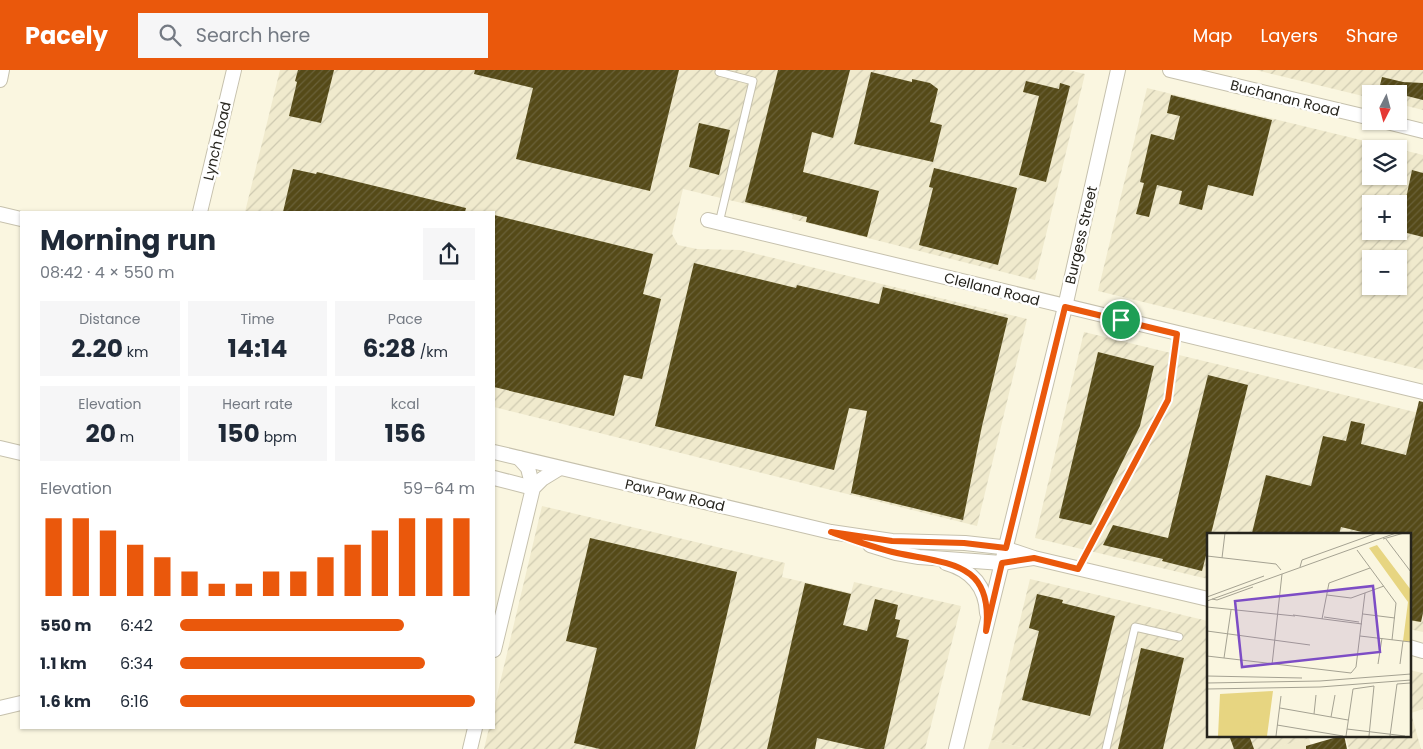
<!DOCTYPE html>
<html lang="en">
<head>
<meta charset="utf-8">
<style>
  :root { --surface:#fff; --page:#f6f6f7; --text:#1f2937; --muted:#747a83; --accent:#ea580c }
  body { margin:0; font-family:Poppins,sans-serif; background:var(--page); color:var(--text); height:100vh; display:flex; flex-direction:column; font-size:19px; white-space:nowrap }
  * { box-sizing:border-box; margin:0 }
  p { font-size:16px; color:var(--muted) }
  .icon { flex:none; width:28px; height:28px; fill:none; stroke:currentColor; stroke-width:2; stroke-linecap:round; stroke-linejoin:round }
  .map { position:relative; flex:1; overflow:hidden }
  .sheet { position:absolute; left:20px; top:141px; width:475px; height:518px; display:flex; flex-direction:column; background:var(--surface); border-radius:0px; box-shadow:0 1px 4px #0004 }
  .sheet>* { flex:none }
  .needle { width:32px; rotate:186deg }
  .buttons { position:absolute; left:1362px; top:15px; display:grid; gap:10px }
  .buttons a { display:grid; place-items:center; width:45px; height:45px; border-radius:0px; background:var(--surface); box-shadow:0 1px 4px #0004; font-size:25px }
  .pin { position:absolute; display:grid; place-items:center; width:42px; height:42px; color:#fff; margin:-21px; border:2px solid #fff; border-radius:50%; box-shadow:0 1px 5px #0007 }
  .round { display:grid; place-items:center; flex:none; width:52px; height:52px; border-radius:0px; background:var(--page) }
  .headline { display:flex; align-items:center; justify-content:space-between; height:85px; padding:0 20px }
  h1 { font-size:28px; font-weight:700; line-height:38px }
  .metrics { display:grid; grid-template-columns:repeat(3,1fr); gap:8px; height:85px; padding:5px 20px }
  .metrics div { display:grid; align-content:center; border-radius:0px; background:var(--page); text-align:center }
  .metrics b { font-size:25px; font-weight:700 }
  .metrics small { font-size:14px; font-weight:400 }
  .metrics p { font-size:14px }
  .chart { height:140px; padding:10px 20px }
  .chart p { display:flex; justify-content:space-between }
  .chart svg { width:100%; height:90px; margin-top:5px; stroke:var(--accent); stroke-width:6 }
  ul { padding:0 20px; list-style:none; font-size:16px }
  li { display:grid; grid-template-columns:80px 60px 1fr; align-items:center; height:38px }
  li i { height:12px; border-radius:6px; background:var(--accent) }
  header { display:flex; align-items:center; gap:30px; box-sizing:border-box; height:70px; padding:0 25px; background:var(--accent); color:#fff }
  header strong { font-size:24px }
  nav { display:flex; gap:28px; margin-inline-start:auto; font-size:18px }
  .search { width:350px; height:45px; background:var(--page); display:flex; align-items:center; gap:12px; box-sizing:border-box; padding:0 18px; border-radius:0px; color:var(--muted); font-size:19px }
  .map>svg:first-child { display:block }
</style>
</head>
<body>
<header>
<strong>Pacely</strong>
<div class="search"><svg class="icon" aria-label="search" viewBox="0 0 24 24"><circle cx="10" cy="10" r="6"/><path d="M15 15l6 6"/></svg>Search here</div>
<nav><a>Map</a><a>Layers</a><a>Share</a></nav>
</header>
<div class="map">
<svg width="1423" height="679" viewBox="0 0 1423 679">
  <defs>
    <pattern id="industrial-furrows" width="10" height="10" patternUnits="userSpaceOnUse" patternTransform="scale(1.25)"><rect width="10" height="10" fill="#f0eacd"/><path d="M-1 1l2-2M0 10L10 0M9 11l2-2" fill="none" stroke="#cec9b0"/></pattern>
    <pattern id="building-hatch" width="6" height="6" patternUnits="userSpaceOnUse" patternTransform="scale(1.25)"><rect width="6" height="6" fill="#554a18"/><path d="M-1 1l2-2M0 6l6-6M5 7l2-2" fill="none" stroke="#6a6139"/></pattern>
  </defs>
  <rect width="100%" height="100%" fill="#faf6e0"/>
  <g fill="#f0eacd">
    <polygon points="1309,668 1312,679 1276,679 1275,677"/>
    <polygon points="991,670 1030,679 988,679"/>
  </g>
  <g fill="url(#industrial-furrows)" fill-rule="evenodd">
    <polygon points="280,0 1068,0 1085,4 1035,210 792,149 793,145 683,119 672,164 678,175 697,179 740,180 1027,249 977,456 494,337 494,142 245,142"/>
    <polygon points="1256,0 1423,0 1423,40 1399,34 1399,24 1371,24 1371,28"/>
    <path d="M1147 18 1398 79H1371V106H1399V79L1423 85V300L1098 221ZM1371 134H1399V161H1371ZM1371 189H1399V216H1371Z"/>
    <polygon points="1084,262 1423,344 1423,562 1409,559 1409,464 1208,464 1208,509 1035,468"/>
    <polygon points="542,436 785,493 782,507 851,523 854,512 961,536 925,679 484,679 489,658 494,658 494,638"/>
    <polygon points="1030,509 1208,551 1208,665 1321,665 1276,677 1276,679 1030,679 991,670"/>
    <polygon points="1409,600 1423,603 1423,639 1411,643 1421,679 1349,679 1345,665 1409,665"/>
  </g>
  <g fill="url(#building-hatch)">
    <polygon points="298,0 334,0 321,53 289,46 297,12 295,11"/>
    <polygon points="475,0 679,0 650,121 516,89 533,18 474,4"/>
    <polygon points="778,0 850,0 833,68 812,62 803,102 879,121 867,167 806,152 807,147 745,132"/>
    <polygon points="871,2 912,12 912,9 930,13 938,19 930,52 942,55 933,92 854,74"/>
    <polygon points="1382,7 1403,12 1423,13 1423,30 1379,19"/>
    <polygon points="1026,11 1059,19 1060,13 1070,16 1046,112 1019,105 1039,26 1023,22"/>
    <polygon points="1171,25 1272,50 1253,126 1208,115 1202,140 1179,134 1182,121 1157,115 1149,147 1136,144 1144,113 1140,112 1151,64 1174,70 1180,46 1167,43"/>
    <polygon points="699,53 730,60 719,105 689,97"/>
    <polygon points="934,98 1017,118 998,195 919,175 933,118 929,117"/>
    <polygon points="293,99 316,104 317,102 466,138 465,142 283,142"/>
    <polygon points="1412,100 1423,103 1423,167 1399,161"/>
    <polygon points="494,145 653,184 643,224 661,229 642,309 624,305 614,346 494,317"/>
    <polygon points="694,193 796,218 797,215 879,234 883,217 1008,248 982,356 963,450 851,423 867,341 849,338 834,400 655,356"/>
    <polygon points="1098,282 1154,296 1140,356 1091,455 1059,448"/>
    <polygon points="1208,305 1248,315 1211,464 1208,464 1208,478 1202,501 1162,491 1163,489 1103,475 1113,455 1168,468"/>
    <polygon points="1419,331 1423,332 1423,543 1421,552 1409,550 1409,464 1393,464 1384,462 1383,464 1370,464 1341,457 1339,464 1258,464 1252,463 1266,405 1311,416 1323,366 1346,371 1351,351 1365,354 1361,374 1406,385"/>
    <polygon points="590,468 737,502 695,679 600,679 574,673 597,578 566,571"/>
    <polygon points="805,513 851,524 843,555 867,561 875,529 898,535 895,549 900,550 896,567 909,570 884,679 866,679 817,668 815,679 767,679"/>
    <polygon points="1037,524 1063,530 1062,533 1115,546 1090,646 1022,630 1039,561 1029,558"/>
    <polygon points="1141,578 1184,588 1163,679 1118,679"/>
    <polygon points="1229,665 1249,665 1254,679 1234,679"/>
    <polygon points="1344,665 1347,679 1306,679 1306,676"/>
  </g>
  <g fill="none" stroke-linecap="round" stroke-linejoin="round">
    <defs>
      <g id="service">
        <polyline points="719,153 753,11 719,2 720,0"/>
        <polyline points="1078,499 1168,330 1177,264"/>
        <polyline points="1106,679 1135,557 1179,567"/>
      </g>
      <g id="minor">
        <polyline points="1170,0 1371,48"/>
        <polyline points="0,10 2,0"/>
        <polyline points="1383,51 1423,61"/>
        <polyline points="200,142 234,0"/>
        <polyline points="0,144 21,149"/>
        <polyline points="708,150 1423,322"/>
        <polyline points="0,378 21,383"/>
        <polyline points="494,382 831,462 892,471 965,473 1001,477 1034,488 1208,529"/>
        <polyline points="519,388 528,398 533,418"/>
        <polyline points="494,408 533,418"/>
        <polyline points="870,475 896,483 919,487 1002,493 1033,488"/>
        <path d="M946 493C971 500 986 516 987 543"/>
        <polyline points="1409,577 1423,581"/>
        <polyline points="494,580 533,418 542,409 560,398"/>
        <polyline points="0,638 21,633"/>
        <polyline points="470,679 475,658"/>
        <polyline points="956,679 1065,237 1118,0"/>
      </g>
    </defs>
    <use href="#service" stroke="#c6c1ad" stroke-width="9"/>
    <use href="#minor" stroke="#c6c1ad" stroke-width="16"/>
    <use href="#service" stroke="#fff" stroke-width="7"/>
    <use href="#minor" stroke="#fff" stroke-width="14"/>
  </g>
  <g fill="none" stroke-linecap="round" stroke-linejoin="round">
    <defs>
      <path id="route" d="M1065 237 1177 264 1168 330 1078 499 1034 488 1002 493 986 561C994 492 949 494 897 483 874 478 853 470 831 462L892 471 964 473 1006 478Z"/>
    </defs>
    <use href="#route" stroke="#fff" stroke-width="10"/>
    <use href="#route" stroke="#ea580c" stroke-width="6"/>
  </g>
  <g text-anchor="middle" stroke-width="5" stroke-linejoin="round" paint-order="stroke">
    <g font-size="14" fill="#26241d" stroke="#fff">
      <text transform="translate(1285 28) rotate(14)" y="5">Buchanan Road</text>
      <text transform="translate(217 71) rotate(-77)" y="5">Lynch Road</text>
      <text transform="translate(1081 165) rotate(-77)" y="5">Burgess Street</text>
      <text transform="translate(992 219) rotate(14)" y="5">Clelland Road</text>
      <text transform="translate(675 425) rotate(13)" y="5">Paw Paw Road</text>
    </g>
  </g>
  <g transform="translate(1207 463)">
    <rect width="204" height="204" fill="#faf6e0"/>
    <path d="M170 12 204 57V109L196 108 201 69 162 15ZM66 158 60 203H11L13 161Z" fill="#e7d581"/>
    <path d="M21 163 28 166 32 164 35 168 42 163 50 164 59 175 58 185 53 190 40 188 34 179V169L32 172 29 169 26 176H18L16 168ZM38 192 49 196 53 203H26Z" fill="#e7d581"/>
    <path fill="none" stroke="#a5a292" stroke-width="1" d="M176 6 197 0M179 6 204 39M150 17 189 70 185 107M0 23 69 31 74 37M15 25 18 0M93 34 95 27 170 0M120 62 144 65 177 53M0 64 57 43M5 66 10 67 46 54M0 68 189 0M0 74 88 83M156 81 188 85M86 82 155 91M117 84 152 89M115 86 122 50 163 35M0 98 103 112M153 103 204 109M0 123 144 140 149 134 158 60M17 125 24 77M171 131 175 105M193 131 196 108M65 132 75 41M0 143 95 145M0 150 113 148 204 141M0 156 113 154 204 147M73 175 141 187M107 181 109 162M124 184 128 162M70 192 136 203M140 196 198 203M69 203 74 163M139 203 146 156 167 153 162 203M183 203 190 151 203 150"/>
    <path fill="#7d4dc5" fill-opacity="0.15" stroke="#7d4dc5" stroke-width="2.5" d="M166 53 173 119 35 134 28 68Z"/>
    <rect width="204" height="204" fill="none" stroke="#26241d" stroke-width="2.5"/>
  </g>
</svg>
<div class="buttons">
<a><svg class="needle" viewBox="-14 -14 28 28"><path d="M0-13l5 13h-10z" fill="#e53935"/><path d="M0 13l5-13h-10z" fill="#747a83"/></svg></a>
<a><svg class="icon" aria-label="layers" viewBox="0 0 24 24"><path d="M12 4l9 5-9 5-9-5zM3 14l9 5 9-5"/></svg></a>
<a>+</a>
<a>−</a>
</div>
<div class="pin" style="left:1121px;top:250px;background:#1e9e55"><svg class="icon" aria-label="arrive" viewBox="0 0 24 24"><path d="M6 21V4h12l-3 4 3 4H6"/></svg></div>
<section class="sheet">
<div class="headline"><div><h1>Morning run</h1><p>08:42 · 4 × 550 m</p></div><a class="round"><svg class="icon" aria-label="share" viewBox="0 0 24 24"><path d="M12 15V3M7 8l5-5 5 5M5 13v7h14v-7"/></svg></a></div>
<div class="metrics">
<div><p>Distance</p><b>2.20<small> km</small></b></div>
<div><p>Time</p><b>14:14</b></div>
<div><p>Pace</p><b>6:28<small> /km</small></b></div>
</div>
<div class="metrics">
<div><p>Elevation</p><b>20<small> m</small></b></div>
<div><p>Heart rate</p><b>150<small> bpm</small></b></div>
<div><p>kcal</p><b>156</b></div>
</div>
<div class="chart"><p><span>Elevation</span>59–64 m</p>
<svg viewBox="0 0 160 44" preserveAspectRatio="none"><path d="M5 44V6M15 44V6M25 44V12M35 44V19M45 44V25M55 44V32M65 44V38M75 44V38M85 44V32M95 44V32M105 44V25M115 44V19M125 44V12M135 44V6M145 44V6M155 44V6"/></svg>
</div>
<ul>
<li><b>550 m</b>6:42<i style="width:76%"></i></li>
<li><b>1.1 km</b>6:34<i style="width:83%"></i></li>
<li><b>1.6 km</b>6:16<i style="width:100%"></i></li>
</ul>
</section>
</div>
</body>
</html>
